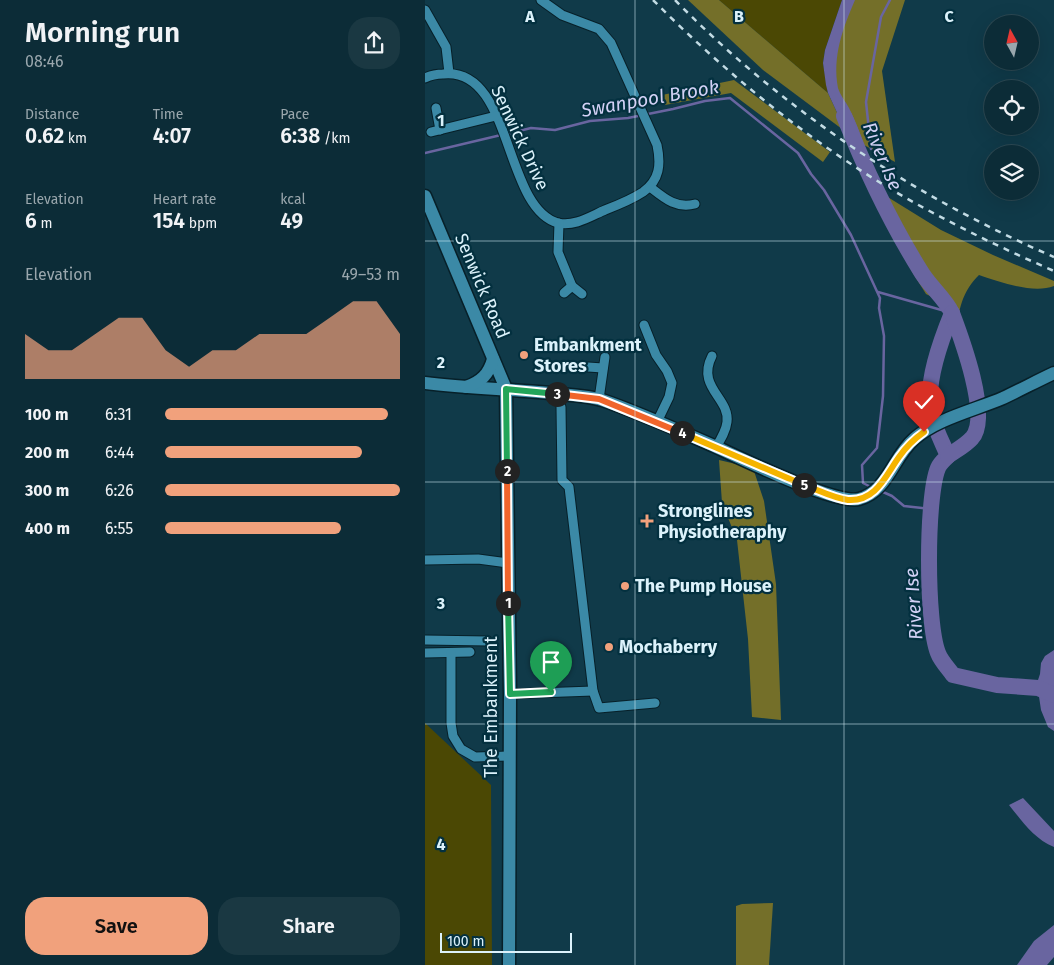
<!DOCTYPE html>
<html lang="en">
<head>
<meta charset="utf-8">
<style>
  :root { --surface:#0c2c37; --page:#1a3842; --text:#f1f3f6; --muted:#9aa7ad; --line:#2c4852; --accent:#f1a17c }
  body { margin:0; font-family:"Fira Sans",sans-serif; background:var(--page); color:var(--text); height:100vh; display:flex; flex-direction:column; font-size:19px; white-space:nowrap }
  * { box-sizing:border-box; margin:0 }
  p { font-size:16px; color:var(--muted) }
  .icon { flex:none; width:28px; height:28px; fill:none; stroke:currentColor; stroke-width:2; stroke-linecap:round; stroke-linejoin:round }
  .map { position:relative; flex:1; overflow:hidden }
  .panel { display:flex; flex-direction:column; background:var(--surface); width:425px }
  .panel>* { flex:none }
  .needle { width:32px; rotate:352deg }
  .buttons { position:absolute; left:559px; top:15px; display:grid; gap:10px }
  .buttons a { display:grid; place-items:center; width:55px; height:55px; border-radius:50%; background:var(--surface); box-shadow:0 5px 20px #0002,0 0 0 1px var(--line); font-size:25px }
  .scale { position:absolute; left:15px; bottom:12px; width:132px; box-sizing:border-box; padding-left:5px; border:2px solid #dcf2fb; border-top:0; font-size:14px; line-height:18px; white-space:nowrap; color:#dcf2fb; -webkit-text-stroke:4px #03303f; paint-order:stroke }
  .pin { position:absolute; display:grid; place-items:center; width:42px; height:42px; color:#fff; margin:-51px -21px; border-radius:50% 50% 50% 0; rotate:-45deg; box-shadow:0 0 5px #0007 }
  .pin .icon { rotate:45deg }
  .km { position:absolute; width:25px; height:25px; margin:-12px; border-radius:50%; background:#222; color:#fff; font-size:14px; line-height:25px; text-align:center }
  .round { display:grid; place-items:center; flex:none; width:52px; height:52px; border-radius:20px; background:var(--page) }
  .summary { display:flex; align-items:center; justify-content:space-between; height:85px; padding:0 25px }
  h1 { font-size:28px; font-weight:600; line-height:38px }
  .metrics { display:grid; grid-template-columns:repeat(3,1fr); gap:8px; height:85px; padding:5px 25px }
  .metrics div { display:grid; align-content:center }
  .metrics b { font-size:21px; font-weight:600 }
  .metrics small { font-size:14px; font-weight:400 }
  .metrics p { font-size:14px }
  .chart { height:140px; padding:10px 25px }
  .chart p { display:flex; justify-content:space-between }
  .chart svg { width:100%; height:90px; margin-top:5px; fill:var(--accent); opacity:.7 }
  .button { display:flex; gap:10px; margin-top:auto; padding:10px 25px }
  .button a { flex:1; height:58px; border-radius:20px; background:var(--accent); color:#111; font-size:20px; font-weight:600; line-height:58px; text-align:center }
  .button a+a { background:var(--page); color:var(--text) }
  ul { padding:0 25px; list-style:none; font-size:16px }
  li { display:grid; grid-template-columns:80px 60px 1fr; align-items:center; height:38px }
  li i { height:12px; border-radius:6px; background:var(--accent) }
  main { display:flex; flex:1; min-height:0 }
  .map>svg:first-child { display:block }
</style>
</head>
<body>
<main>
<section class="panel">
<div class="summary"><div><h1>Morning run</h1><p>08:46</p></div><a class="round"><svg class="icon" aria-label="share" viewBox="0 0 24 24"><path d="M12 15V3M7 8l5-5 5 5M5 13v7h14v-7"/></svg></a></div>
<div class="metrics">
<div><p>Distance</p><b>0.62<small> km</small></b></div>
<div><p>Time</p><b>4:07</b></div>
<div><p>Pace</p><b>6:38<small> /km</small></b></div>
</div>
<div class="metrics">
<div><p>Elevation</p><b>6<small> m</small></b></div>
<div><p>Heart rate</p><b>154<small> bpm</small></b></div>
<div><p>kcal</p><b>49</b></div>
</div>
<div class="chart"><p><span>Elevation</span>49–53 m</p>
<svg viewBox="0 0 160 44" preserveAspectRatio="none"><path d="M0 44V22L10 30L20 30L30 22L40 14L50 14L60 30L70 38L80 30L90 30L100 22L110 22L120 22L130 14L140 6L150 6L160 22V44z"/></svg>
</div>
<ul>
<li><b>100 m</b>6:31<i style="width:95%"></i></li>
<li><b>200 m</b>6:44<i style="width:84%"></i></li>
<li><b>300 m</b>6:26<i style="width:100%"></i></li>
<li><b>400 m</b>6:55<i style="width:75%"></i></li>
</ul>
<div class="button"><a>Save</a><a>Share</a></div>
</section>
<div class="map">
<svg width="629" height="965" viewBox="0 0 629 965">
  <rect width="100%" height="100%" fill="#103a49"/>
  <g fill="#4b4804">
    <polygon points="294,0 417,0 400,50 398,63 403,93"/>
    <polygon points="0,723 66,785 67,965 0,965"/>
  </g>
  <g fill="#746f29">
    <polygon points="263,0 294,0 403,93 421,132 338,70"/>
    <polygon points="425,0 480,0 457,71 470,162 439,145 424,128 408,90 406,47"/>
    <polygon points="309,80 405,152 398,162 306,93 240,105 237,95"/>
    <path d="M440 183 516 230 568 255 629 281V286C608 294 575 282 554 275 539 290 536 303 532 322L525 320 511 299 501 294 486 270 483 249 475 248Z"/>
    <polygon points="294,460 328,468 339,501 351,584 356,720 327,717 323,639 312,540 297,503"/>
    <polygon points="348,903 344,965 311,965 311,906 317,904"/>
  </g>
  <g fill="#6965a0">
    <path d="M417 0H430C418 28 407 56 413 88 415 95 421 102 424 108 430 120 435 132 439 145L421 132 403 93 401 85 398 63 400 50Z"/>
    <polygon points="629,650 629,731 623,727 616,710 612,683 615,674 616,663 620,656"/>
    <path d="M598 798 629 831V847C609 839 597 821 584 805Z"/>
    <polygon points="629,925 629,957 622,965 592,965 609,941"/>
  </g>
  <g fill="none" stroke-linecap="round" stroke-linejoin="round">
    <g stroke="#6965a0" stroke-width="2.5">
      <polyline points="82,134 106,128 130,130 165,121 203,118 248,109 280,101 305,98 373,153 386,174 399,190 426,235 455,298 454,308 459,336 458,396 452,448 437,465 438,483 444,486"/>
      <polyline points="446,149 441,102 456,17 465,0"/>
      <polyline points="0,153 76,135"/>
      <polyline points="453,292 527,313"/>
      <polyline points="458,492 467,496 479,506 506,509"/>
    </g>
    <g stroke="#6965a0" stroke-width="16">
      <path d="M419 116C441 171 464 220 495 270 504 286 519 297 527 313 516 340 500 383 506 412 509 427 517 442 523 456 519 460 515 463 513 468 501 497 501 623 513 653 516 661 523 668 528 675L572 685 613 688 629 695"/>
      <path d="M523 456C530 451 541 445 547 438 566 417 536 337 527 313"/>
    </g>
    <defs>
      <g id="minor">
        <polyline points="0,10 21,47 24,73"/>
        <path d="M0 78C6 75 12 74 18 74 88 66 78 208 133 223 149 227 166 216 180 210 193 205 206 200 218 192 235 180 236 164 232 145L186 43 174 29 137 15 116 0"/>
        <polyline points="11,108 15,130"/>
        <polyline points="6,132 71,116"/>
        <path d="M225 187C239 198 251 209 270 204"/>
        <polyline points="134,223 133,252 147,286 157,294"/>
        <polyline points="139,293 147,286"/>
        <polyline points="219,325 231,355 242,371 247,383 244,397 232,422"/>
        <path d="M287 356C271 387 305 398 302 422 301 431 296 439 291 447"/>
        <polyline points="163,367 178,368"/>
        <polyline points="174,399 180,357"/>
        <polyline points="136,407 137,480 144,487 168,691 174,708 230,703"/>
        <polyline points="0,560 53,559 83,563"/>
        <polyline points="0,640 63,641"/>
        <polyline points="0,653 45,652"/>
        <polyline points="26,653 26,723 28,736 36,749 50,757 84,756"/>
        <polyline points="85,694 168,691"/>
      </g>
      <g id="secondary">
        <polyline points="0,196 81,389 85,694 84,965"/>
        <path d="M0 383C41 388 83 389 125 393 141 395 161 395 177 400 215 413 252 430 289 446 315 458 411 505 434 499 463 491 468 457 489 439 511 419 550 410 578 398 595 390 612 381 629 373"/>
        <path d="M41 387C56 382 64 374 68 359"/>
      </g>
    </defs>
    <use href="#minor" stroke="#072029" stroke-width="11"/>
    <use href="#secondary" stroke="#072029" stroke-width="15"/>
    <use href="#minor" stroke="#3b89a6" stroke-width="9"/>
    <use href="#secondary" stroke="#3b89a6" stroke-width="12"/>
    <g stroke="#c2dbe4" stroke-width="2.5" stroke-dasharray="6 6" stroke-linecap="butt">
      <path d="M228 0C300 72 381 139 469 191 520 221 574 247 629 271"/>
      <path d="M250 0C358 110 488 196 629 257"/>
    </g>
  </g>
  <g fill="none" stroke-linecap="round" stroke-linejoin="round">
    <defs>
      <polyline id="split-1" points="83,603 85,694 126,692"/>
      <polyline id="split-2" points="82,471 83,603"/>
      <polyline id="split-3" points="82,471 81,389 132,394"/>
      <polyline id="split-4" points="132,394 174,399 257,433"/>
      <polyline id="split-5" points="257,433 379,485"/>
      <path id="split-6" d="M379 485C393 490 408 498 423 500 451 502 461 475 474 457 481 447 489 439 499 432"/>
    </defs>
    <use href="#split-1" stroke="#fff" stroke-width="10"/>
    <use href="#split-2" stroke="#fff" stroke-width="10"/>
    <use href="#split-3" stroke="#fff" stroke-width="10"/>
    <use href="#split-4" stroke="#fff" stroke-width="10"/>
    <use href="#split-5" stroke="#fff" stroke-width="10"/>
    <use href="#split-6" stroke="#fff" stroke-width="10"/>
    <use href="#split-1" stroke="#22a559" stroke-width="6"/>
    <use href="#split-2" stroke="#f0652b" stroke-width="6"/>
    <use href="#split-3" stroke="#22a559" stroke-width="6"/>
    <use href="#split-4" stroke="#f0652b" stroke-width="6"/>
    <use href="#split-5" stroke="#f5b400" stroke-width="6"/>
    <use href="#split-6" stroke="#f5b400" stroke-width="6"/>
  </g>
  <path fill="none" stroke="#dcf2fb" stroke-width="1" stroke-opacity="0.55" d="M210 0V965M419 0V965M0 241H629M0 482H629M0 724H629"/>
  <g fill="#f1a17c" stroke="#03303f" stroke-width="2">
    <circle cx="99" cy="355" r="5"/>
    <path d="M219.5 513.5h5v5h5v5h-5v5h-5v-5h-5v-5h5z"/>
    <circle cx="200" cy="586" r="5"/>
    <circle cx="184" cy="647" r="5"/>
  </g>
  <g text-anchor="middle" stroke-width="4.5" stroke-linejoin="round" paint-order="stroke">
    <g font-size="18" fill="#dcf2fb" stroke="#03303f">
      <text transform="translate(95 138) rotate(65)" y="6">Senwick Drive</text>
      <text transform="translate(57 286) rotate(67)" y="6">Senwick Road</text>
      <text transform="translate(66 707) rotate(-90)" y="6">The Embankment</text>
    </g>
    <g font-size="18" font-weight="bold" fill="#dcf2fb" stroke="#03303f" text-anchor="start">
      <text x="109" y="351">Embankment<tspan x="109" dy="21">Stores</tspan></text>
      <text x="233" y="517">Stronglines<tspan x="233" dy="21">Physiotheraphy</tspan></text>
      <text x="210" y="592">The Pump House</text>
      <text x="194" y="653">Mochaberry</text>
    </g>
    <g font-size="19" font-style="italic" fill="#d2d1f5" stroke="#03303f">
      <text transform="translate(225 98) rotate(-10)" y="7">Swanpool Brook</text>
      <text transform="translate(458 156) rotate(67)" y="7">River Ise</text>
      <text transform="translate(488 604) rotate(-94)" y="7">River Ise</text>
    </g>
  </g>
  <g font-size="16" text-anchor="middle" font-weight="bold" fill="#dcf2fb" stroke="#03303f" stroke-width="4.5" stroke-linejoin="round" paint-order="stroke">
    <text x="105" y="22">A</text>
    <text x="314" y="22">B</text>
    <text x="524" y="22">C</text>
    <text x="16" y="126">1</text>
    <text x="16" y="368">2</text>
    <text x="16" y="609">3</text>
    <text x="16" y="850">4</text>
  </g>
</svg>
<div class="buttons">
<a><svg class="needle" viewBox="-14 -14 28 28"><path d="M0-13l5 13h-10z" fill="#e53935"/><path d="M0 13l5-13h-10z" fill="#9aa7ad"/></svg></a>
<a><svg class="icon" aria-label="locate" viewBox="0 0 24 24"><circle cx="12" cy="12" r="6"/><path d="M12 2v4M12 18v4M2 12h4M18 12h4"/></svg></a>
<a><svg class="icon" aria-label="layers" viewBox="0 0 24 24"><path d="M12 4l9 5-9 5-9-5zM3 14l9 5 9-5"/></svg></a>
</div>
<div class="scale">100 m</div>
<div class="pin" style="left:126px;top:692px;background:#1e9e55"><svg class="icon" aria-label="arrive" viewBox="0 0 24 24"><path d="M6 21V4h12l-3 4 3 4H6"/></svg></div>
<div class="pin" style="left:499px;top:432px;background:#d93025"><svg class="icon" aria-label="check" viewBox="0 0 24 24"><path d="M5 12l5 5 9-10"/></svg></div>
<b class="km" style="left:83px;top:603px">1</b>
<b class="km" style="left:82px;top:471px">2</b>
<b class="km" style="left:132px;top:394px">3</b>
<b class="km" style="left:257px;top:433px">4</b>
<b class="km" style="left:379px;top:485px">5</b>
</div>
</main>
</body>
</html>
